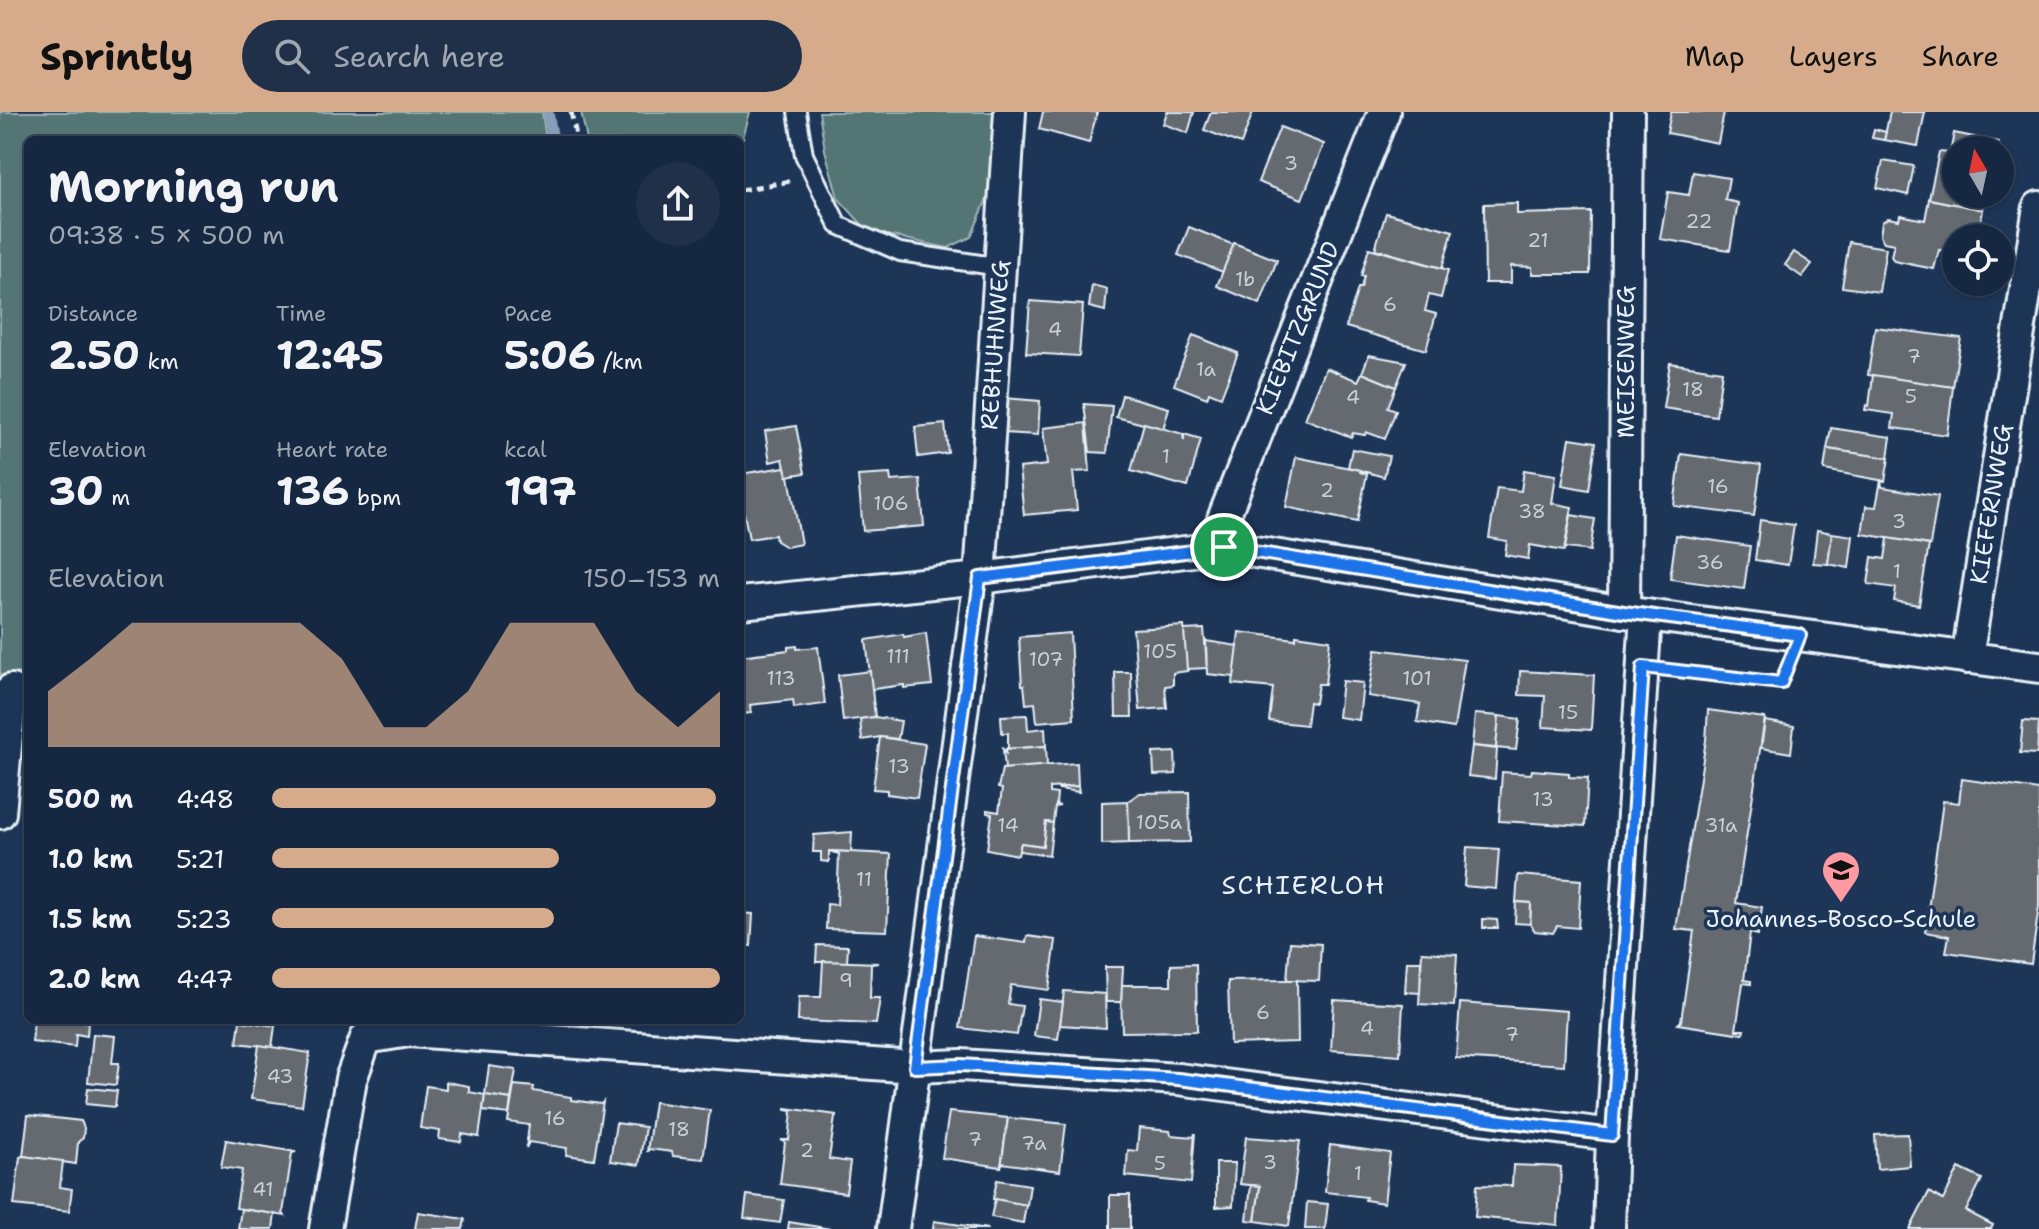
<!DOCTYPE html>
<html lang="en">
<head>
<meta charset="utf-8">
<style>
  :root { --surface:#162841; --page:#1f3048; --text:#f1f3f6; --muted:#9ea6b1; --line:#35445a; --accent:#d6ab8b }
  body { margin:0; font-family:"Shantell Sans",sans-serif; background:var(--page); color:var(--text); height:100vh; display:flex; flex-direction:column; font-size:30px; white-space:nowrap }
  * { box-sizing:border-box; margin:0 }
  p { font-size:26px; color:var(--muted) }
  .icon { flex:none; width:44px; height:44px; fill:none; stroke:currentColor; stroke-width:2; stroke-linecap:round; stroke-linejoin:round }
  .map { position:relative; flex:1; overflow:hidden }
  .side { position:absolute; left:24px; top:24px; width:720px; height:888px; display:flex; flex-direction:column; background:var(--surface); border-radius:12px; box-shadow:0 2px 6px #0004,0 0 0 2px var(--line) }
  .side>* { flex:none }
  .needle { width:52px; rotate:351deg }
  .buttons { position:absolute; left:1942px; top:24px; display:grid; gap:16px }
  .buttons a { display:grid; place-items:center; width:72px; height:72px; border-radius:50%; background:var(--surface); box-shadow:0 2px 6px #0004,0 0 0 2px var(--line); font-size:40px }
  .pin { position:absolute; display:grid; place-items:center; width:68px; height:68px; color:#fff; margin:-34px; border:4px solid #fff; border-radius:50%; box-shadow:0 2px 8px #0007 }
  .round { display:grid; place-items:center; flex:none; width:84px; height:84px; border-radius:42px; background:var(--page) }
  .summary { display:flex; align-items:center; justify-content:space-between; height:136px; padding:0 24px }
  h1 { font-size:44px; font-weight:700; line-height:60px }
  .figures { display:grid; grid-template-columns:repeat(3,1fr); gap:12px; height:136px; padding:8px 24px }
  .figures div { display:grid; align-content:center }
  .figures b { font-size:40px; font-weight:700 }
  .figures small { font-size:22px; font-weight:400 }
  .figures p { font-size:22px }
  .chart { height:224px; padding:16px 24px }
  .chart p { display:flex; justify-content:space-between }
  .chart svg { width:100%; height:144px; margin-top:8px; fill:var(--accent); opacity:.7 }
  ul { padding:0 24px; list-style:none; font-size:26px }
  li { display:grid; grid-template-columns:128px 96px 1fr; align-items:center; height:60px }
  li i { height:20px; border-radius:10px; background:var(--accent) }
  header { display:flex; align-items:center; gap:48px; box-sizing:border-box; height:112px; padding:0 40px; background:var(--accent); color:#111 }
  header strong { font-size:38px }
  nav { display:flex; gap:44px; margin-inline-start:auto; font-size:28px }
  .search { width:560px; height:72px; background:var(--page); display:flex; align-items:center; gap:20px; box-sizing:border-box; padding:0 28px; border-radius:44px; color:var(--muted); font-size:30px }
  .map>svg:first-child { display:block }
</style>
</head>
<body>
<header>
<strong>Sprintly</strong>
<div class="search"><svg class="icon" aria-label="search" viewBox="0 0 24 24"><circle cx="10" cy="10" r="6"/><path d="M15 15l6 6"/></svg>Search here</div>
<nav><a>Map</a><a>Layers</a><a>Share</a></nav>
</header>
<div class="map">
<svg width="2039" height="1117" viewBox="0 0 2039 1117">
  <rect width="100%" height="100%" fill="#1d3557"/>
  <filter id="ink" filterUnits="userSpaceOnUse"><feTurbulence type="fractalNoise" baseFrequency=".0125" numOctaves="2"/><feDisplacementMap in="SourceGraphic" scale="16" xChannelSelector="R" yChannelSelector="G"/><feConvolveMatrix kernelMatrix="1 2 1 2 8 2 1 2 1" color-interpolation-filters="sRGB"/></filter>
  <g filter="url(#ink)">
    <g fill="#537473" stroke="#9eb2b6" stroke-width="2">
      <polygon points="0,0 542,0 546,28 28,28 28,560 0,564"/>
      <polygon points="581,0 750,0 740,37 740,28 587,28"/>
      <polygon points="819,0 997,0 997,63 971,125 948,136 868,119 838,86 825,38"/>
    </g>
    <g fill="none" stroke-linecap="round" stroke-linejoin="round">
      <polyline stroke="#879fb8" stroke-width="11" points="548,0 553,28"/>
    </g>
    <g fill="#656b71" stroke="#e8f1f8" stroke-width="2">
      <polygon points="1043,0 1097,0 1089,31 1039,17"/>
      <polygon points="1167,0 1194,0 1188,21 1163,12"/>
      <polygon points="1253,0 1241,32 1204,18 1211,0"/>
      <polygon points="1671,0 1724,0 1718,31 1667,21"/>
      <polygon points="1890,0 1925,0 1918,34 1884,28"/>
      <polygon points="1280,15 1324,32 1302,87 1258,70"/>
      <polygon points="1874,17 1886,20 1884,28 1872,26"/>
      <polygon points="1954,21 1999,30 1997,38 1956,38 1956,82 1986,82 1983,98 1929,87 1939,40 1950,41"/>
      <polygon points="1883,49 1914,54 1908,83 1877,76"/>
      <polygon points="1693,60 1729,66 1725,88 1738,91 1730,138 1660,127 1668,80 1689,83"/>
      <polygon points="1929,87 1983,98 1978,126 1956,126 1956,141 1939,138 1934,157 1894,149 1891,144 1894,132 1884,130 1880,124 1882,110 1888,106 1899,108 1900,103 1925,108"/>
      <polygon points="1517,91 1517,102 1591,100 1590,162 1532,162 1532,155 1511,154 1511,171 1485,171 1484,92"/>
      <polygon points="1386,101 1453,119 1442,156 1375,137"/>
      <polygon points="1189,115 1234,133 1223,160 1178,143"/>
      <polygon points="1849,130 1886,136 1879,180 1842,175"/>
      <polygon points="1234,131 1277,148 1260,192 1217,174"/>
      <polygon points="1369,136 1448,158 1441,186 1429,183 1425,199 1436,202 1426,238 1346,215 1358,176 1361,176 1364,164 1361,164"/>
      <polygon points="1794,140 1812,152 1802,165 1785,153"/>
      <polygon points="1092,173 1107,177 1105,199 1089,195"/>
      <polygon points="1030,189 1083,193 1079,244 1026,241"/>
      <polygon points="1875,215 1961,226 1953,275 1868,263"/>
      <polygon points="1193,223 1238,241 1221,285 1209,280 1207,286 1174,273"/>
      <polygon points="1369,243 1406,250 1396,275 1362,261"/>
      <polygon points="1670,251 1722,259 1716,304 1663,296"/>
      <polygon points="1326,256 1358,269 1362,261 1396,275 1388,295 1396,298 1385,327 1366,320 1365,323 1353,321 1351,325 1305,307"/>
      <polygon points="1873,263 1953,275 1947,323 1892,316 1894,302 1865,298 1866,293 1869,294"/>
      <polygon points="1122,283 1169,296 1163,317 1116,305"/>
      <polygon points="1005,286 1040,289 1038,323 1003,321"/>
      <polygon points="1084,292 1112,294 1107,341 1090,340"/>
      <polygon points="1086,311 1090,359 1073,360 1077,398 1024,403 1019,356 1047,353 1043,316"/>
      <polygon points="1144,311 1183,322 1184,329 1184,322 1201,327 1188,375 1131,359"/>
      <polygon points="945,312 948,341 918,345 915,315"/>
      <polygon points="796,314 805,361 787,364 783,347 770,350 765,319"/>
      <polygon points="1831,316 1891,325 1888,346 1827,337"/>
      <polygon points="1570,326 1596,330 1589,378 1562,373"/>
      <polygon points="1352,337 1389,344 1384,365 1348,355"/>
      <polygon points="1827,337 1889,346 1885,369 1824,358"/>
      <polygon points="1681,342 1761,353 1754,404 1674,394"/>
      <polygon points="1296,345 1360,358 1360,360 1367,362 1357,410 1286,395"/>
      <polygon points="785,355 787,364 789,364 801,432 786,435 776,429 775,423 749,427 742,391 740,392 740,362"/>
      <polygon points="1524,358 1556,363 1552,391 1572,395 1564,439 1530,433 1528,447 1505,443 1507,429 1489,426 1497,376 1521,379"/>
      <polygon points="890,362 891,369 920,367 924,414 863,419 858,364"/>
      <polygon points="1881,368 1882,375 1938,384 1930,433 1862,422 1866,394 1876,395"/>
      <polygon points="1571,403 1595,407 1590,439 1565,436"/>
      <polygon points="1760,408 1794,413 1788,453 1755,448"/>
      <polygon points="1817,418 1832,421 1828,452 1813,451"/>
      <polygon points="1832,421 1853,424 1849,456 1828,452"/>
      <polygon points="1676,423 1750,434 1744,477 1670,467"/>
      <polygon points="1888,426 1929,433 1919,493 1894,489 1896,476 1868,472 1872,445 1885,447"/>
      <polygon points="1184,514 1188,559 1173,561 1173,573 1165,574 1167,596 1140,598 1133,517"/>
      <polygon points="1204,517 1207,556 1187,557 1184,518"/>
      <polygon points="1239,520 1296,527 1296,523 1330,528 1325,572 1318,572 1315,591 1309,590 1306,613 1269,609 1273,576 1233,572"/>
      <polygon points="926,521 932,573 904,576 904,573 874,577 872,580 866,528 903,522 904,525"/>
      <polygon points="1070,521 1074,607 1037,610 1035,591 1026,592 1024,573 1022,573 1019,525"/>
      <polygon points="1206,529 1238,534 1234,565 1207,562"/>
      <polygon points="797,534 797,537 818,535 825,592 794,596 793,588 750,593 751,601 741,602 743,619 740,619 740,544 788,538 788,535"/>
      <polygon points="1376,537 1465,548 1454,616 1417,610 1420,592 1368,584"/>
      <polygon points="870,559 875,605 843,609 838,563"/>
      <polygon points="1520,559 1594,563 1591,618 1543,615 1545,584 1519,583"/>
      <polygon points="1115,560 1131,560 1132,605 1116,605"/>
      <polygon points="1342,569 1363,571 1359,608 1338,605"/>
      <polygon points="1708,598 1765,606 1736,791 1762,795 1758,823 1750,821 1744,868 1751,869 1751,872 1743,871 1736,918 1744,918 1743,922 1678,912 1681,909 1694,819 1676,817 1706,628"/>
      <polygon points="1475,602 1499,604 1496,636 1472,634"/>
      <polygon points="1027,603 1028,618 1045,616 1046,634 1006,637 1008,636 1008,621 1002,621 1001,604"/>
      <polygon points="1499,604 1520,607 1516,638 1496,636"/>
      <polygon points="875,605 901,609 898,627 880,625 862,628 860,607"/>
      <polygon points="1765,609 1794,614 1791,641 1761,636"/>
      <polygon points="2023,609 2039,610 2037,642 2020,641"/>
      <polygon points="880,625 925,632 917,686 887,682 887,678 873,677"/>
      <polygon points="1046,634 1047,654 1005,657 1003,637 1006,641 1006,637"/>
      <polygon points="1472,634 1497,637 1495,667 1468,664"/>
      <polygon points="1175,640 1176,662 1154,663 1153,641"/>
      <polygon points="1077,651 1078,674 1050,676 1050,681 1057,682 1056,693 1060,694 1055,695 1053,711 1046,710 1043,734 1021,731 1018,743 987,737 992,702 987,701 987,698 999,700 1002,677 998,676 1002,657"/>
      <polygon points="1532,658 1569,661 1569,665 1588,666 1585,714 1499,709 1502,660 1531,662"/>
      <polygon points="1962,667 2039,678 2039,794 2031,852 1946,840 1949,824 1925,820 1943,689 1959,691"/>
      <polygon points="1078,674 1079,680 1058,677 1058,676"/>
      <polygon points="1189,680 1190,730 1129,731 1128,689 1140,681"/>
      <polygon points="1128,689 1129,731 1102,732 1102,690"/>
      <polygon points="1046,710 1053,711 1049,743 1019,739 1021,731 1043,734"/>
      <polygon points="852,720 851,740 829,739 829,750 821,749 821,740 813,740 814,723"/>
      <polygon points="1467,735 1499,737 1496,777 1464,774"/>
      <polygon points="829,739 891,742 887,819 826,817 827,792 837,793 839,742"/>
      <polygon points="1518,763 1581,768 1578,816 1557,814 1553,821 1535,819 1530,812 1531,791 1516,790"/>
      <polygon points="1516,790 1531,791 1530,812 1515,811"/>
      <polygon points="740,801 753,802 751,834 740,833"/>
      <polygon points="1483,807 1497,808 1498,816 1483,816"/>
      <polygon points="974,824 1026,831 1027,824 1056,828 1049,878 1011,873 1008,892 1022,894 1017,923 960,916"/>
      <polygon points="1290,830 1321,832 1319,869 1287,868"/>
      <polygon points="817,833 848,834 847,850 816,850"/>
      <polygon points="1422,840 1457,842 1454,894 1419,892"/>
      <polygon points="823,849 879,851 871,852 870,886 880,886 876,912 798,909 799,885 821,885"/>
      <polygon points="1407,849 1421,849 1420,881 1405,880"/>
      <polygon points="1196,852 1197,919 1122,920 1121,873 1171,873 1171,853"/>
      <polygon points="1105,855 1123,855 1121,890 1106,890"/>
      <polygon points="1287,868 1297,868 1298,930 1230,932 1228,869"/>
      <polygon points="1064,879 1105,882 1106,916 1060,913"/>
      <polygon points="1039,887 1063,890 1058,927 1034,924"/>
      <polygon points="1334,888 1403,892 1400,943 1331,938"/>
      <polygon points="1460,891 1567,899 1564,953 1456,946"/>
      <polygon points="34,908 88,910 87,924 76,922 75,935 32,930"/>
      <polygon points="491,908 516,908 515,912 491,911"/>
      <polygon points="240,909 275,914 272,935 237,931"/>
      <polygon points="93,922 115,924 112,951 119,951 116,973 88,970"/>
      <polygon points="259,933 310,941 302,994 251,987"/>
      <polygon points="489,954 516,958 511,987 485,983"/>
      <polygon points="446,970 469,974 469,980 485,983 479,1025 462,1022 461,1030 439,1027 440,1019 420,1016 426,974 446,977"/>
      <polygon points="514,973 534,975 533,979 571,985 571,988 601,992 603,990 594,1047 566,1043 567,1036 529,1030 526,1036 529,1013 508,1010"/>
      <polygon points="88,976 117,979 115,995 86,992"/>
      <polygon points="485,983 511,987 509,1002 483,999"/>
      <polygon points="654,990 710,998 703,1047 673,1044 672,1040 649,1037 647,1040"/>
      <polygon points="786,996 837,1003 835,1005 829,1047 850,1050 846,1081 780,1072 785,1030 781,1028 789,1028 792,999 786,998"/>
      <polygon points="949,1000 1008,1006 1001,1055 942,1046"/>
      <polygon points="28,1003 81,1009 84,1016 83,1026 78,1030 76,1052 23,1044"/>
      <polygon points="1008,1006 1066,1012 1060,1059 1002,1051 1001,1055"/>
      <polygon points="616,1011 645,1015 639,1053 610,1049"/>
      <polygon points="1139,1016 1170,1019 1171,1023 1194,1025 1195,1021 1191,1071 1126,1064 1128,1038 1137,1039"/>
      <polygon points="1908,1022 1910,1054 1877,1057 1875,1023"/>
      <polygon points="1246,1025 1300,1029 1289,1114 1255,1109 1260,1074 1240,1072"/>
      <polygon points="226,1028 296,1040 292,1041 283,1101 285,1104 236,1096 242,1058 221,1055"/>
      <polygon points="1330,1033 1390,1041 1384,1091 1365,1088 1366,1085 1325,1080"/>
      <polygon points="23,1044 63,1049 60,1075 72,1077 69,1099 14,1093 20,1045"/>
      <polygon points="1216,1051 1235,1051 1233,1094 1216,1095"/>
      <polygon points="1513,1053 1561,1055 1558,1113 1475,1105 1477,1073 1512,1074"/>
      <polygon points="1959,1056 1982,1067 1966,1099 1993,1113 1991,1117 1910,1117 1929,1080 1943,1088"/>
      <polygon points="997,1068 1030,1073 1027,1093 993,1087"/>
      <polygon points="1251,1073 1260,1074 1255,1109 1247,1108"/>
      <polygon points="747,1083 784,1088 780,1111 744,1106"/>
      <rect x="1110" y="1083" width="20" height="34"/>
      <polygon points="995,1087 1026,1093 1023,1111 991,1105"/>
      <polygon points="1307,1090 1328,1092 1325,1117 1305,1117"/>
      <polygon points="241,1097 275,1102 273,1117 238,1117"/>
      <polygon points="418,1100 465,1107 463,1117 415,1117"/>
      <polygon points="934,1109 988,1117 933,1117"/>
      <polygon points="789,1110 831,1117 788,1117"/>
    </g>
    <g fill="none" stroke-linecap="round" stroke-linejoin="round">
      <defs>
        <polyline id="service" points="797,0 804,43 838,113 900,140 1000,155"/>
        <g id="minor">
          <polyline points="1224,435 1223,407 1384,0"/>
          <polyline points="740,491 980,466 1224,435 1624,500 2039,555"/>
          <polyline points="1624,500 1628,0"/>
          <polyline points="1967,546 2039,95"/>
          <polyline points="0,701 11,578"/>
          <polyline points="325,1117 351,967 366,926 409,919 915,955 961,953 1178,967 1612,1023"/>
          <polyline points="893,1117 980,466 1010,0"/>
          <polyline points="1609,1117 1612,1023 1646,503"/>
        </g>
      </defs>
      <use href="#service" stroke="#e8f1f8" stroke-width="22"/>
      <use href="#minor" stroke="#e8f1f8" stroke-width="36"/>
      <g stroke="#e8f1f8" stroke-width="5" stroke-dasharray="8 6" stroke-linecap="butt">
        <polyline points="571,0 577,28"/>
        <polyline points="740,78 791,69"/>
        <polyline points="1675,558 1781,571 1788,554"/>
      </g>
      <use href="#service" stroke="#1d3557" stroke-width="16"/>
      <use href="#minor" stroke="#1d3557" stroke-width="30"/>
    </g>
  </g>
  <g fill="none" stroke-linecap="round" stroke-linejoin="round" filter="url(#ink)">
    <defs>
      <polygon id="route" points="1224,435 1624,500 1800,523 1781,571 1643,555 1612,1023 1178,967 961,953 915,955 980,466"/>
    </defs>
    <use href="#route" stroke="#fff" stroke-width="16"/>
    <use href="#route" stroke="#1a73e8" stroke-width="10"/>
  </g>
  <defs>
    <symbol id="school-pin" viewBox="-11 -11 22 30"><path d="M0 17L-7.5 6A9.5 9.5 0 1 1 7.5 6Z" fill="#ff9aa2" stroke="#1d3557"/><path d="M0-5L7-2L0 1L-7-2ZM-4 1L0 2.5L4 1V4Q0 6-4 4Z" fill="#111"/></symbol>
  </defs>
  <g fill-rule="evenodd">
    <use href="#school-pin" x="1819" y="736" width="44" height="60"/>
  </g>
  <g text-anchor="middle" stroke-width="7" stroke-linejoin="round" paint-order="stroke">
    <g font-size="20" fill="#c7d0d6">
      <text x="1291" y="58">3</text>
      <text x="1699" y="116">22</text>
      <text x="1538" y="135">21</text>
      <text x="1245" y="174">1b</text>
      <text x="1390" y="199">6</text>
      <text x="1055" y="224">4</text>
      <text x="1914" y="251">7</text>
      <text x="1206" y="264">1a</text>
      <text x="1693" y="284">18</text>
      <text x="1911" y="291">5</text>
      <text x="1353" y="292">4</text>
      <text x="1166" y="351">1</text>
      <text x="1718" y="381">16</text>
      <text x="1327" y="385">2</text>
      <text x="891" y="398">106</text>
      <text x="1532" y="406">38</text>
      <text x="1899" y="416">3</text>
      <text x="1710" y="457">36</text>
      <text x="1897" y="466">1</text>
      <text x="1160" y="546">105</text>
      <text x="898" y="551">111</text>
      <text x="1046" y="554">107</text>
      <text x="781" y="573">113</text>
      <text x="1417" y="573">101</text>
      <text x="1568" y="607">15</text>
      <text x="899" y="661">13</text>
      <text x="1543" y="694">13</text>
      <text x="1159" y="717">105a</text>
      <text x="1008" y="720">14</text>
      <text x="1721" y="720">31a</text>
      <text x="864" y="774">11</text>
      <text x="846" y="875">9</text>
      <text x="1263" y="907">6</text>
      <text x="1367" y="923">4</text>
      <text x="1512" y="929">7</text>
      <text x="280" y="971">43</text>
      <text x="555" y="1013">16</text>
      <text x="679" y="1024">18</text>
      <text x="975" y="1034">7</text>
      <text x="1034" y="1038">7a</text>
      <text x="807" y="1045">2</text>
      <text x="1270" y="1057">3</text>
      <text x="1160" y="1058">5</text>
      <text x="1358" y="1068">1</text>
      <text x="263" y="1084">41</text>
    </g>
    <g font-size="24" fill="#e8f1f8" stroke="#1d3557">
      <text transform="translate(1298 216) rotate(-68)" y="8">KIEBITZGRUND</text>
      <text transform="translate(995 233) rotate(-86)" y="8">REBHUHNWEG</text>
      <text transform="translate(1626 250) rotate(-90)" y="8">MEISENWEG</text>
      <text transform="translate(1991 392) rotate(-81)" y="8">KIEFERNWEG</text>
    </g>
    <g font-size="24" fill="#e8f1f8" stroke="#1d3557">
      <text x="1841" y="815">Johannes-Bosco-Schule</text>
    </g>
    <g font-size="26" letter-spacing="2" fill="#e8f1f8" stroke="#1d3557">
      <text x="1304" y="782">SCHIERLOH</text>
    </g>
  </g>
</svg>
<div class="buttons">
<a><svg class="needle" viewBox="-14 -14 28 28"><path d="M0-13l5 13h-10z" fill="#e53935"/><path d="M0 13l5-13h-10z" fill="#9ea6b1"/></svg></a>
<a><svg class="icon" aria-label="locate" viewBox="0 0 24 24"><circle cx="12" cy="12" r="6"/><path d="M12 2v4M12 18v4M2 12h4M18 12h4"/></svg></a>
</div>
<div class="pin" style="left:1224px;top:435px;background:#1e9e55"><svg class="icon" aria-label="arrive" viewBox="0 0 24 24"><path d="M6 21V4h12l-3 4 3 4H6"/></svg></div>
<section class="side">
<div class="summary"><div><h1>Morning run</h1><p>09:38 · 5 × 500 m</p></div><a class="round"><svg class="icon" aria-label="share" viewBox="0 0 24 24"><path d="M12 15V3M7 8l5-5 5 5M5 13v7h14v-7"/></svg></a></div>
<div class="figures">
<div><p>Distance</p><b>2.50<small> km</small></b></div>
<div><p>Time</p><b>12:45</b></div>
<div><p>Pace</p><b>5:06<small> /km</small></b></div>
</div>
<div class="figures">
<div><p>Elevation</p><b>30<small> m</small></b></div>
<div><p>Heart rate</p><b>136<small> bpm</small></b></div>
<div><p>kcal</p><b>197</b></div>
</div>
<div class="chart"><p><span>Elevation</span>150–153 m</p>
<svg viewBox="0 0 160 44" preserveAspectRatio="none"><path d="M0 44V27L10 17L20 6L30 6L40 6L50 6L60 6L70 17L80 38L90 38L100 27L110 6L120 6L130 6L140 27L150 38L160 27V44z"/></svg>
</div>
<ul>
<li><b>500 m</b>4:48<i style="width:99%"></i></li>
<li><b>1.0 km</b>5:21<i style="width:64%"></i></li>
<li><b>1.5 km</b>5:23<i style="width:63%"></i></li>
<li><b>2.0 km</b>4:47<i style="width:100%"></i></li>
</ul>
</section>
</div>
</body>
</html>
